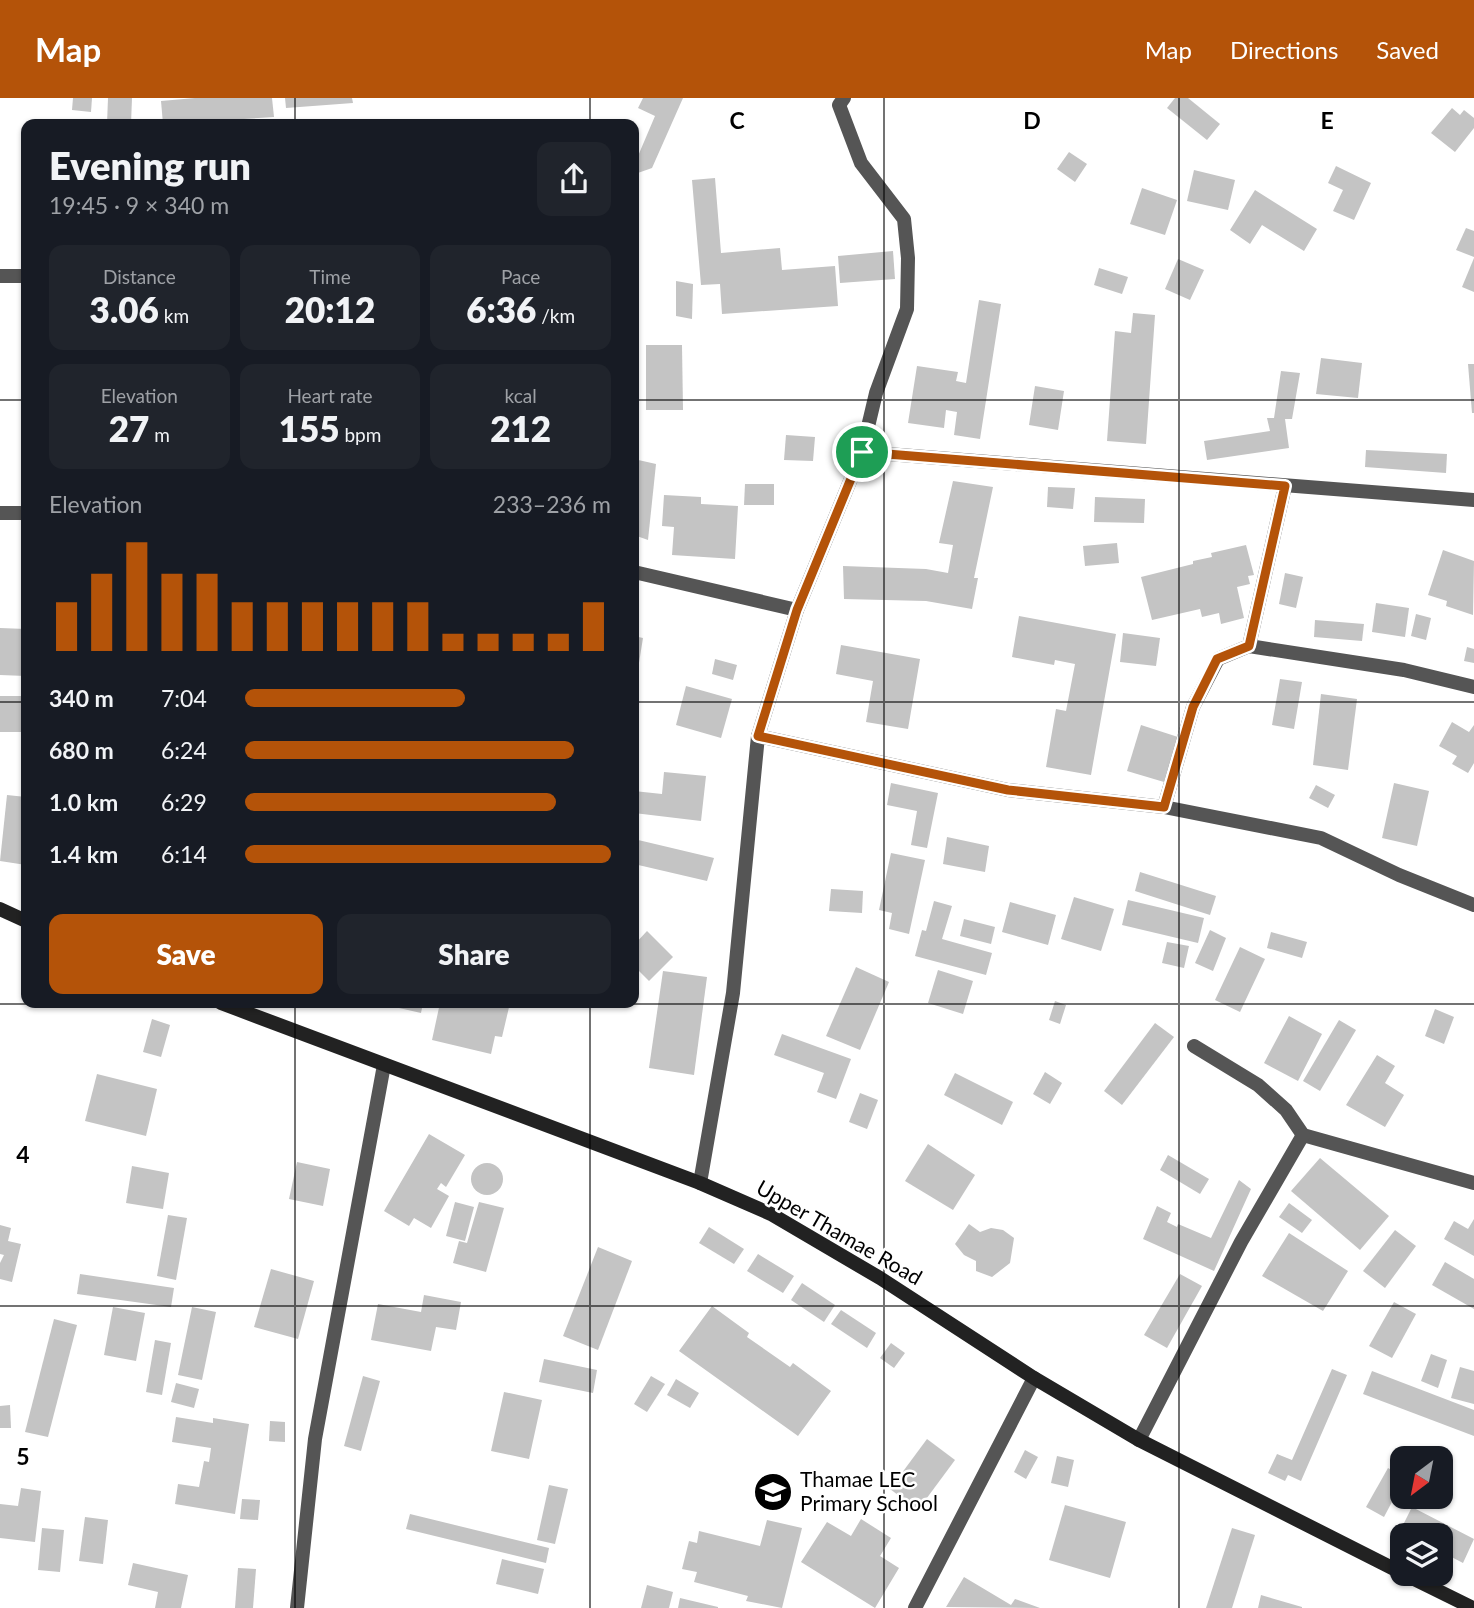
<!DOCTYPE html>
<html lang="en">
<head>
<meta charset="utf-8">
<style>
  :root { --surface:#171b24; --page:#20242c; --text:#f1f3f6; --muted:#9ea1a6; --accent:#b45309 }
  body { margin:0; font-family:Lato,sans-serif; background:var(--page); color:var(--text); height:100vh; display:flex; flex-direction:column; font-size:26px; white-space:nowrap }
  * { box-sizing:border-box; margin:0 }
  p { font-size:23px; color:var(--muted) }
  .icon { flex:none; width:38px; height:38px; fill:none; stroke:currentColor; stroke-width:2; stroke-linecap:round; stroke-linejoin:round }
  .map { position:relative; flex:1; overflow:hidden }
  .sheet { position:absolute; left:21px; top:21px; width:618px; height:889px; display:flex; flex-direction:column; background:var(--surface); border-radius:14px; box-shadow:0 2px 5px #0004 }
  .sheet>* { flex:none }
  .needle { width:46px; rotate:212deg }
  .fabs { position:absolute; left:1390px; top:1348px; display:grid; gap:14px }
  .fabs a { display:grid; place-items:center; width:63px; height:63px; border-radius:14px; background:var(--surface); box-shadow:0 2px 5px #0004; font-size:35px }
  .pin { position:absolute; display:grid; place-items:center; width:60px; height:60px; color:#fff; margin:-30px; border:4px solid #fff; border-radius:50%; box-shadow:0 2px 7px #0007 }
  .round { display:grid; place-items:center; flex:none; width:74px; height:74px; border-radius:14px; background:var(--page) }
  .headline { display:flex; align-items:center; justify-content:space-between; height:119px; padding:0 28px }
  h1 { font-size:38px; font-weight:800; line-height:52px }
  .metrics { display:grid; grid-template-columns:repeat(3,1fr); gap:10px; height:119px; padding:7px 28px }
  .metrics div { display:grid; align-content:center; border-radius:14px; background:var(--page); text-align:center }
  .metrics b { font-size:35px; font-weight:800 }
  .metrics small { font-size:19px; font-weight:400 }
  .metrics p { font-size:19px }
  .chart { height:196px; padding:14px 28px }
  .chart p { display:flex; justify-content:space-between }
  .chart svg { width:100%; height:126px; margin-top:7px; stroke:var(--accent); stroke-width:6 }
  .button { display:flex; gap:14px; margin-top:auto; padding:14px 28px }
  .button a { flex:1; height:80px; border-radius:14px; background:var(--accent); color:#fff; font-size:28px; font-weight:800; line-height:80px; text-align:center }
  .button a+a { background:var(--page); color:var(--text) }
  ul { padding:0 28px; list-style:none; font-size:23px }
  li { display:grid; grid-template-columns:112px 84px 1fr; align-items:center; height:52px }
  li i { height:18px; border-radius:9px; background:var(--accent) }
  header { display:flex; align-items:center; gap:42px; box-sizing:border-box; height:98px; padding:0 35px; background:var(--accent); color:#fff }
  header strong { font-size:33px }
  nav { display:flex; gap:38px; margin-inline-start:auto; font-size:24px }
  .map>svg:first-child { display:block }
</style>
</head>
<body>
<header>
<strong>Map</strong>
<nav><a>Map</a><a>Directions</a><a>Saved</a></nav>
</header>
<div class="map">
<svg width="1474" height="1510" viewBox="0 0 1474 1510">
  <rect width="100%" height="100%" fill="#fff"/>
  <g fill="#c4c4c4">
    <polygon points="73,0 92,0 91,14 72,12"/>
    <polygon points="108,0 132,0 131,26 107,26"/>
    <polygon points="195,0 272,0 274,19 163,26 161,3"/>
    <polygon points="285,0 352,0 353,5 286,10"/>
    <polygon points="643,0 683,0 652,70 635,76 634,56 638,58 655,18 638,10"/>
    <polygon points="1175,0 1188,0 1220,26 1207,42 1167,10"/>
    <polygon points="1452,10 1460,17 1464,12 1474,20 1474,30 1455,54 1431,35"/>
    <polygon points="1069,54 1087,66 1075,84 1057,71"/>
    <polygon points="1336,68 1371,85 1354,122 1333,113 1343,92 1328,85"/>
    <polygon points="1194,72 1235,82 1228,112 1187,103"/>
    <polygon points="715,80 721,155 780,150 782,172 835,168 838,208 722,216 720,186 701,187 692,82"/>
    <polygon points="1142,90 1177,102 1165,137 1130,126"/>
    <polygon points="1255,92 1317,131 1304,153 1262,127 1250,146 1230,132"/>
    <polygon points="1466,130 1474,133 1474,159 1456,152"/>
    <polygon points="893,153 895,181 840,185 838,158"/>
    <polygon points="1474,160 1474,194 1462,189"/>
    <polygon points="1178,161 1204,172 1190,202 1165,191"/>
    <polygon points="1099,170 1128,179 1122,196 1094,187"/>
    <polygon points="676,183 693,186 692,221 676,218"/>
    <polygon points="979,202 1001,206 980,341 954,337 957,314 946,312 944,330 908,325 917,268 958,274 956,283 966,285"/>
    <polygon points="1133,215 1155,217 1146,346 1107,343 1115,233 1131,235"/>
    <polygon points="646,247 682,247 683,312 646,312"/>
    <polygon points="1321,260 1362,265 1358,300 1316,296"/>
    <polygon points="1468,266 1474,266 1474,315 1472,315"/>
    <polygon points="1281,273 1300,275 1292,321 1285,321 1289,350 1207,362 1204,343 1270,333 1267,320 1274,320"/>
    <polygon points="1035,288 1064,293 1058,332 1029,327"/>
    <polygon points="786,337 815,339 813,363 784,362"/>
    <polygon points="1366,352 1447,356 1446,375 1365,369"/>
    <polygon points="634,361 656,366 648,442 634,437"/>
    <polygon points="953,383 993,389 974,480 978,480 972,511 926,503 844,501 843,468 926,471 948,475 953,447 939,445"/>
    <polygon points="745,386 774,386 774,407 744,407"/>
    <polygon points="1048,389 1075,390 1073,411 1047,409"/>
    <polygon points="664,397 701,399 701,406 738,408 735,461 672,457 674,429 662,428"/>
    <polygon points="1095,399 1145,401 1144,425 1094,424"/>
    <polygon points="1117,445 1119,465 1085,468 1083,448"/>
    <polygon points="1246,447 1254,477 1248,478 1250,486 1237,489 1244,520 1221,526 1219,515 1202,519 1200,511 1152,522 1141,479 1193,466 1193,463 1212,459 1211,455"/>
    <polygon points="1443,452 1474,463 1473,517 1446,508 1447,503 1428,497"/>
    <polygon points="1285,475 1303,479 1296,510 1279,506"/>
    <polygon points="1376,505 1409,510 1405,539 1372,534"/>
    <polygon points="1416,516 1431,520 1426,542 1411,538"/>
    <polygon points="1019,518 1116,536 1091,677 1046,669 1056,611 1066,613 1075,566 1055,562 1054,567 1012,559"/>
    <polygon points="1315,522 1364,526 1362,543 1314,539"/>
    <polygon points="0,530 26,531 26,578 0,577"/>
    <polygon points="1123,535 1160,540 1156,568 1120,564"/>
    <polygon points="634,538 643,540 638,571 634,571"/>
    <polygon points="841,547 920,561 908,631 866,624 873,583 836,576"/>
    <polygon points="1467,549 1474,551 1474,565 1464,563"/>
    <polygon points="715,561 737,567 733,582 712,576"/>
    <polygon points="1280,581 1302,584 1294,631 1272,627"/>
    <polygon points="686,588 732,601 721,640 676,627"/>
    <polygon points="1321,596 1357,601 1348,672 1313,667"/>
    <rect x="0" y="598" width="26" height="36"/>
    <polygon points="1452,624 1469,634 1474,627 1474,665 1468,675 1452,666 1457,658 1439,648"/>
    <polygon points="1141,627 1178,639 1164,684 1127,673"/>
    <polygon points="664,674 706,678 701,723 634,715 634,693 662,696"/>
    <polygon points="891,685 938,695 927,750 911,747 917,713 887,707"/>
    <polygon points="1394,685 1429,693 1417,748 1382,740"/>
    <polygon points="1316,687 1335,697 1328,710 1309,700"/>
    <polygon points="7,697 26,699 26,767 0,763"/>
    <polygon points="947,739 989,748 985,774 943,766"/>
    <polygon points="634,741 714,760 707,783 634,766"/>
    <polygon points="891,755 925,762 909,836 889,831 892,815 879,812"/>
    <polygon points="1140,774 1216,798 1210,817 1135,793"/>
    <polygon points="831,791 863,793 862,815 829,813"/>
    <polygon points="1074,799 1114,811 1101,853 1061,841"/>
    <polygon points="1128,802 1204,820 1198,845 1122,827"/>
    <polygon points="934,803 952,808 942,841 992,855 986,877 915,858 922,832 926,833"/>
    <polygon points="1010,804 1056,817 1048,847 1002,834"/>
    <polygon points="964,821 995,829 991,846 960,838"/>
    <polygon points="1210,832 1226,840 1213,873 1195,865"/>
    <polygon points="647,833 673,859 649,883 634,868 634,847"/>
    <polygon points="1271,834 1307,844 1302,860 1267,850"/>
    <polygon points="1167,844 1189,848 1184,870 1162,865"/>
    <polygon points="1240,849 1265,861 1240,914 1215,902"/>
    <polygon points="856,869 889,884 860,952 826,938"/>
    <polygon points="938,872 973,883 963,916 928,905"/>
    <polygon points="663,873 707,879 694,977 649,970"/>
    <polygon points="1055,903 1066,907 1060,926 1049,922"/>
    <polygon points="377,905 423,905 421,915"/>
    <polygon points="440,905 510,905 502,939 495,938 491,956 432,942"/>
    <polygon points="1435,911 1454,919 1444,946 1425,938"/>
    <polygon points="1289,918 1322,936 1298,983 1264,965"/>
    <polygon points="152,921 170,927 161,959 143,954"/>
    <polygon points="1339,922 1356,932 1320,993 1303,983"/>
    <polygon points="1155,925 1174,939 1122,1007 1104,993"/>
    <polygon points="782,936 851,961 836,1001 817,994 824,975 774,957"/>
    <polygon points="1377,957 1395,968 1385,985 1404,997 1385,1029 1346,1007"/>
    <polygon points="1045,974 1062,985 1050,1006 1033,996"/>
    <polygon points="955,975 1013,1004 1002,1027 944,997"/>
    <polygon points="97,976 157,991 146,1038 85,1023"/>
    <polygon points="860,995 878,1002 867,1031 849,1024"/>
    <polygon points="429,1036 465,1057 446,1089 441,1085 437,1091 449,1098 431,1130 414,1120 409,1128 384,1113"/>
    <polygon points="928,1046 975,1077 953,1112 905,1083"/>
    <polygon points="1168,1057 1209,1081 1200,1096 1160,1072"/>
    <polygon points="1320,1060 1389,1118 1360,1152 1291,1093"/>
    <polygon points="297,1064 330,1071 323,1108 289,1101"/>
    <circle cx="487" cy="1081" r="16"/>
    <polygon points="132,1068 169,1075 163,1111 126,1105"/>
    <polygon points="1239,1082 1251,1091 1214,1173 1143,1141 1157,1108 1171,1115 1167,1124 1177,1129 1178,1126 1211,1140"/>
    <polygon points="455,1104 474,1109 465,1143 446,1138"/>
    <polygon points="479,1104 504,1110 486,1174 453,1165 459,1143 467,1145"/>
    <polygon points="1289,1105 1312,1122 1302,1135 1279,1119"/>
    <polygon points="168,1117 187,1120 176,1182 157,1178"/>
    <polygon points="1474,1121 1474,1158 1444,1141 1454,1123 1468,1131"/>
    <polygon points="969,1126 980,1134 991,1130 1003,1132 1014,1140 1010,1165 992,1179 976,1173 976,1163 964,1157 955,1146"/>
    <polygon points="0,1127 11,1130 8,1143 21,1146 12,1184 0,1181 0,1165 4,1157 0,1156"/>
    <polygon points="709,1129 744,1151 734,1166 699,1145"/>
    <polygon points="1395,1132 1416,1148 1385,1190 1363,1173"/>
    <polygon points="1289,1135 1348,1173 1323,1213 1262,1178"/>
    <polygon points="598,1149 632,1163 598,1252 563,1238"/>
    <polygon points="758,1156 794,1178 783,1195 747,1173"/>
    <polygon points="1445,1164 1474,1181 1474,1211 1432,1187"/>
    <polygon points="271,1171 314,1183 298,1241 254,1229"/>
    <polygon points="80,1176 174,1190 171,1209 77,1196"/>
    <polygon points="1180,1176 1202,1188 1167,1250 1144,1237"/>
    <polygon points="802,1185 835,1207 824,1224 791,1202"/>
    <polygon points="424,1197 461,1204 456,1232 436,1229 431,1253 371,1242 378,1206 421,1214"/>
    <polygon points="1394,1204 1416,1216 1392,1260 1369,1248"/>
    <polygon points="712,1208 749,1235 747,1239 790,1269 793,1265 831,1293 798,1338 679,1253"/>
    <polygon points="113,1209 145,1215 136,1263 104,1257"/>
    <polygon points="192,1209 216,1214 202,1282 178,1277"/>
    <polygon points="841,1212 876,1235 867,1250 831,1226"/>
    <polygon points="54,1221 77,1227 48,1339 25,1334"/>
    <polygon points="155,1242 171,1245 162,1297 146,1294"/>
    <polygon points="891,1245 905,1255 894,1270 880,1260"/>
    <polygon points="1431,1256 1447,1262 1438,1290 1421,1283"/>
    <polygon points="544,1261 597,1272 593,1295 539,1284"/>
    <polygon points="1460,1269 1474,1273 1474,1306 1451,1300"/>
    <polygon points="1332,1271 1347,1277 1301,1383 1288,1377 1285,1383 1268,1375 1277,1356 1292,1362"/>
    <polygon points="1372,1273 1474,1312 1474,1338 1363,1296"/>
    <polygon points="363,1278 380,1283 361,1353 344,1348"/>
    <polygon points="651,1278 665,1286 647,1314 634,1306"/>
    <polygon points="676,1281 699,1295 690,1310 667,1297"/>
    <polygon points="176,1285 199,1291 194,1310 171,1304"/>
    <polygon points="504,1294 542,1302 529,1361 491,1353"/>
    <polygon points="10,1307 11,1330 0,1330 0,1308"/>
    <polygon points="176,1319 213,1325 213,1320 249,1326 235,1416 175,1406 178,1386 199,1389 204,1363 209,1364 211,1350 172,1344"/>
    <polygon points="270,1323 285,1324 285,1344 269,1343"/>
    <polygon points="927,1341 955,1362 918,1412 890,1391"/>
    <polygon points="1025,1352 1038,1359 1026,1381 1014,1374"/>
    <polygon points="1057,1358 1074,1362 1068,1389 1051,1385"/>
    <polygon points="1388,1370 1402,1378 1402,1385 1384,1419 1366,1409"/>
    <polygon points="549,1387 568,1391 555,1446 537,1442"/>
    <polygon points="21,1390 41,1393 35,1444 0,1440 0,1406 18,1408"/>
    <polygon points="242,1401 260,1402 258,1422 240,1421"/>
    <polygon points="1065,1407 1126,1424 1110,1480 1049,1462"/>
    <polygon points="1412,1409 1474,1441 1463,1465 1440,1453 1440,1437 1408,1437 1400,1433"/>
    <polygon points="410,1416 549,1450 546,1465 406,1431"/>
    <polygon points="85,1419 108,1422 103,1466 79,1463"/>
    <polygon points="861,1421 891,1440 880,1458 899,1470 875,1510 801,1464 827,1424 851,1438"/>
    <polygon points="767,1422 802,1430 782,1510 746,1503 748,1498 694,1484 697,1474 682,1471 689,1443 697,1445 699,1433 760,1448"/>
    <polygon points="42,1430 64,1432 60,1474 38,1472"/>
    <polygon points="1232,1430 1255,1437 1232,1510 1206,1510"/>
    <polygon points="502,1461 544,1471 538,1496 496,1486"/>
    <polygon points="133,1465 188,1477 181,1510 155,1510 158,1494 128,1487"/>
    <polygon points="238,1470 256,1471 253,1510 235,1510"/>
    <polygon points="964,1479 1011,1507 1015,1501 1040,1510 946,1509"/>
    <polygon points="647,1487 673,1494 669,1510 641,1510"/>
    <polygon points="1261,1497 1302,1509 1302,1510 1258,1510"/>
    <polygon points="680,1500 718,1509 718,1510 678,1510"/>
  </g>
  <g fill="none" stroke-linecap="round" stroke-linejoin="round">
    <g stroke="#555" stroke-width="14">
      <polyline points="0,178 26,178"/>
      <polyline points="862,354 1474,402"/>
      <polyline points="0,415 26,415"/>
      <polyline points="634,474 797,512"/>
      <polyline points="1249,548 1285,388"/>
      <polyline points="758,638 1008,692 1164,709 1321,740 1399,777 1474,807"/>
      <polyline points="1164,709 1193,609 1218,561 1249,548 1404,572 1474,589"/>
      <polyline points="1194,948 1258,987 1286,1012 1303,1037 1474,1085"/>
      <polyline points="700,1085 733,895 758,638 797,512 862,354 876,295 907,211 908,160 904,121 861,65 839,7 844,0"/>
      <polyline points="1139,1342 1241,1144 1303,1037"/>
      <polyline points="297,1510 315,1341 384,967"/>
      <polyline points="915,1510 1034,1280"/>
    </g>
    <g stroke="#222" stroke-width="14">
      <polyline points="0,811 26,823"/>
      <polyline points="221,905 700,1085 771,1116 880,1180 1034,1280 1139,1342 1402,1475"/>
      <polyline points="1402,1475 1473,1510"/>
    </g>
  </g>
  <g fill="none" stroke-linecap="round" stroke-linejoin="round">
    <defs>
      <polygon id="route" points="862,354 1285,388 1249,548 1217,561 1193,609 1164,709 1008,692 758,638 797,512"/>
    </defs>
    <use href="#route" stroke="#fff" stroke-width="14"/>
    <use href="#route" stroke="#b45309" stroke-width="9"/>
  </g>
  <path fill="none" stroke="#000" stroke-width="2" stroke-opacity="0.55" d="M295 0V26M590 0V26M884 0V1510M1179 0V1510M0 302H26M634 302H1474M0 604H26M634 604H1474M295 905V1510M590 905V1510M0 906H1474M0 1208H1474"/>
  <defs>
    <symbol id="school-disc" viewBox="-11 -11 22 22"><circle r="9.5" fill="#000" stroke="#fff"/><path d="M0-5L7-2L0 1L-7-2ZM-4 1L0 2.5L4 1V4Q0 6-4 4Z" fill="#fff"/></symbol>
  </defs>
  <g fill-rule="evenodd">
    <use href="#school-disc" x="751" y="1372" width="44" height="44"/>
  </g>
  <g text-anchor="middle" stroke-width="5" stroke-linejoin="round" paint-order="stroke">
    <g font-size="21" fill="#000" stroke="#fff">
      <text transform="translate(839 1135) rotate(30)" y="7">Upper Thamae Road</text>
    </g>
    <g font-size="21" fill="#000" stroke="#fff" text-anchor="start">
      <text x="800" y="1389">Thamae LEC<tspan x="800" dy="24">Primary School</tspan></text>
    </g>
  </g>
  <g font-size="23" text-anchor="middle" font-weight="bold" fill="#000" stroke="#fff" stroke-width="5" stroke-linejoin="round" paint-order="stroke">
    <text x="737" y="31">C</text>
    <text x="1032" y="31">D</text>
    <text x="1327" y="31">E</text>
    <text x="23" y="1065">4</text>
    <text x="23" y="1367">5</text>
  </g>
</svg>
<div class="fabs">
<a><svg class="needle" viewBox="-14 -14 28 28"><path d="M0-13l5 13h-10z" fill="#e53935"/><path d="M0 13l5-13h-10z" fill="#9ea1a6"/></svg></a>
<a><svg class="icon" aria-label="layers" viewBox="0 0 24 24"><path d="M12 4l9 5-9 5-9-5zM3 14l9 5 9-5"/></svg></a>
</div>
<div class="pin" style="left:862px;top:354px;background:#1e9e55"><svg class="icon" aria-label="arrive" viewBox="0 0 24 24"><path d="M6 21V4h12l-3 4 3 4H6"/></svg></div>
<section class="sheet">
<div class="headline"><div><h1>Evening run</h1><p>19:45 · 9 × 340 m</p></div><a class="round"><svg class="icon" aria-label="share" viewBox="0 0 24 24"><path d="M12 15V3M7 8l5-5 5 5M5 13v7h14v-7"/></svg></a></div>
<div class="metrics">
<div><p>Distance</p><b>3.06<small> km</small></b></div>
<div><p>Time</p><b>20:12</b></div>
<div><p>Pace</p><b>6:36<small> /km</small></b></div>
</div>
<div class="metrics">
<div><p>Elevation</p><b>27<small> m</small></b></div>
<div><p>Heart rate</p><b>155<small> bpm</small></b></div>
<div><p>kcal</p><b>212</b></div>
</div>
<div class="chart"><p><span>Elevation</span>233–236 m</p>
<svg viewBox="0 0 160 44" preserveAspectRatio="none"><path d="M5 44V27M15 44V17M25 44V6M35 44V17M45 44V17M55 44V27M65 44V27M75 44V27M85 44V27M95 44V27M105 44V27M115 44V38M125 44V38M135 44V38M145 44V38M155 44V27"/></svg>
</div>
<ul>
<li><b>340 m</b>7:04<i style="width:60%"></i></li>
<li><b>680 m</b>6:24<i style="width:90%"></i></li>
<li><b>1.0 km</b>6:29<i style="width:85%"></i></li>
<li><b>1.4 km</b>6:14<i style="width:100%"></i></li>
</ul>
<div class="button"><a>Save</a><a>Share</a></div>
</section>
</div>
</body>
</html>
